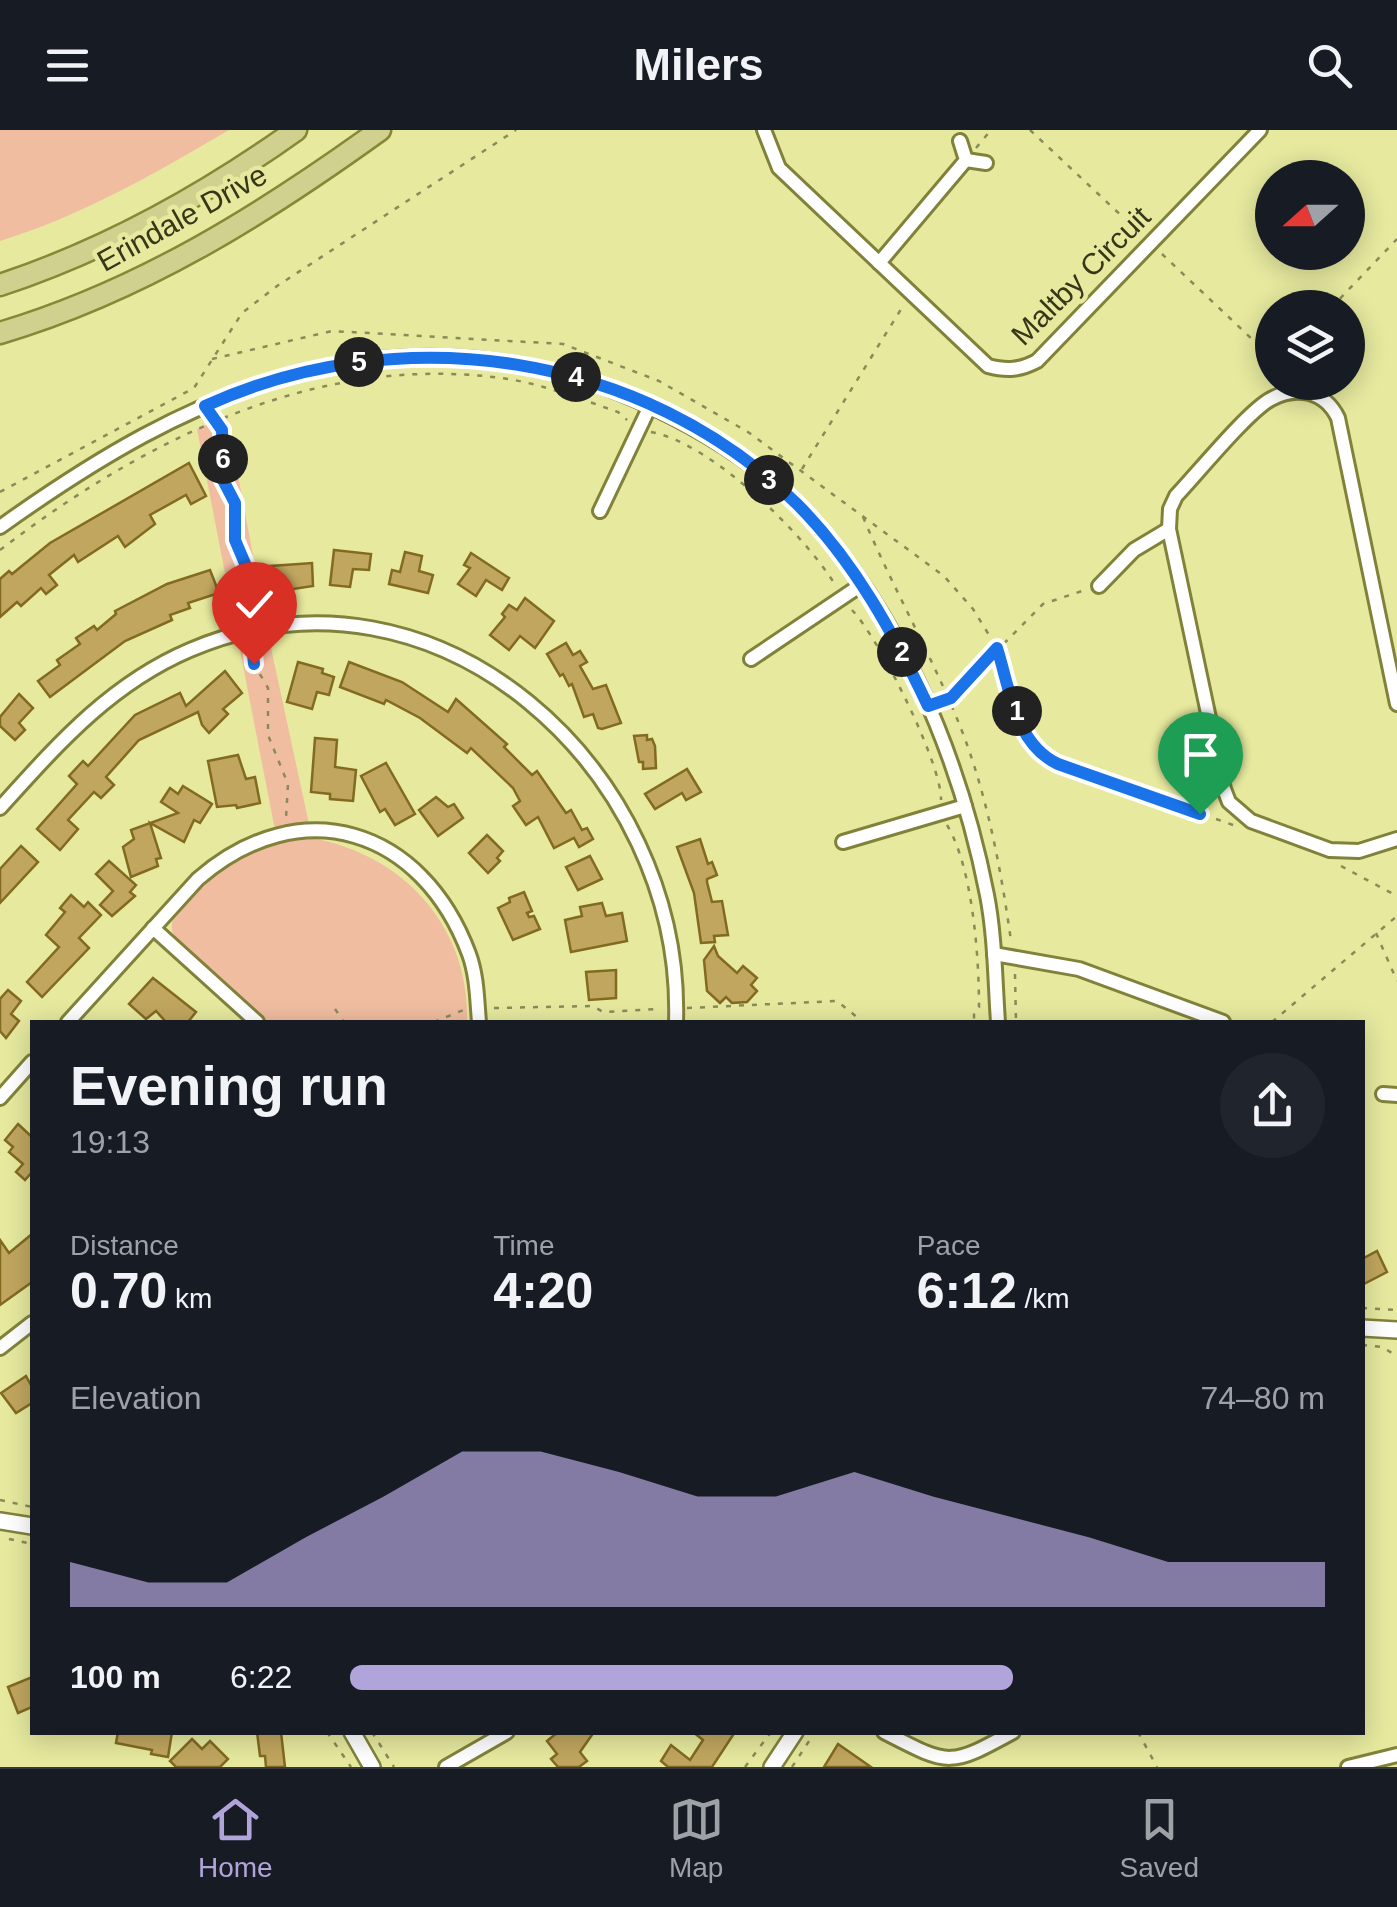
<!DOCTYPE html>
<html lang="en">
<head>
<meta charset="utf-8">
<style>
  :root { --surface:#171b24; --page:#20242c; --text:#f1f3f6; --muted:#9ea1a6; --line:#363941; --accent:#b1a4db }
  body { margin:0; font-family:Arial,sans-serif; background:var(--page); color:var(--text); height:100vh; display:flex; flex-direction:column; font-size:38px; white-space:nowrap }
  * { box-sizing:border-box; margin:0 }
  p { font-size:32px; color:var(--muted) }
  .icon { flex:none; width:55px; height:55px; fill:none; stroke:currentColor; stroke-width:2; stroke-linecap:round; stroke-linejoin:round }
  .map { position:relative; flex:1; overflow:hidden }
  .sheet { position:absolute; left:30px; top:890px; width:1335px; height:715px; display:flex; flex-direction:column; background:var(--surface); border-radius:0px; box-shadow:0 5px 25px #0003 }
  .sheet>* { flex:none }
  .needle { width:65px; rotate:249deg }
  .tools { position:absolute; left:1255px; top:30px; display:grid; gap:20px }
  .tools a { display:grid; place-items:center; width:110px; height:110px; border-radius:50%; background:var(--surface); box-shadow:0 5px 25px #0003; font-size:50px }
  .pin { position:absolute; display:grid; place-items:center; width:85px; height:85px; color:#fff; margin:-102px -42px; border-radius:50% 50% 50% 0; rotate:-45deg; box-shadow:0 0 10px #0007 }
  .pin .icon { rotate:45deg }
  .km { position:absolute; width:50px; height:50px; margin:-25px; border-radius:50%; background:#222; color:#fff; font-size:28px; line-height:50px; text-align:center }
  .round { display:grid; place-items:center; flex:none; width:105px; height:105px; border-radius:52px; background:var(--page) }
  .summary { display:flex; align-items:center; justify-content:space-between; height:170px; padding:0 40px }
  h1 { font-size:55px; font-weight:700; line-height:75px }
  .metrics { display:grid; grid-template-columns:repeat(3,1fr); gap:15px; height:170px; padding:10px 40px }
  .metrics div { display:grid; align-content:center }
  .metrics b { font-size:50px; font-weight:700 }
  .metrics small { font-size:28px; font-weight:400 }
  .metrics p { font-size:28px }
  .chart { height:280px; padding:20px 40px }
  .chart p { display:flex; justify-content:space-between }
  .chart svg { width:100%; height:180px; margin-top:10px; fill:var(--accent); opacity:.7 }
  ul { padding:0 40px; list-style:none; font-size:32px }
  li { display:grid; grid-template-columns:160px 120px 1fr; align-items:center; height:75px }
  li i { height:25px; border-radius:12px; background:var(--accent) }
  header { display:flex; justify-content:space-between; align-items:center; height:130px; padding:0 40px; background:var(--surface); font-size:45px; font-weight:700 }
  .menu { display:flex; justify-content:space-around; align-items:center; height:140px; border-top:2px solid var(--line); background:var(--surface); font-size:28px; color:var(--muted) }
  .menu a { display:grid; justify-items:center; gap:5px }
  .menu .active { color:var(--accent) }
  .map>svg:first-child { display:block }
</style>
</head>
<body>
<header><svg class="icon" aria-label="menu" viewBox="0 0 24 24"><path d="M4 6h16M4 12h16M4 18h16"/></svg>Milers<svg class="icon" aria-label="search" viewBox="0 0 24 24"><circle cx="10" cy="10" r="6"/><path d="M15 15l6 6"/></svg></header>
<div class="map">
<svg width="1397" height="1637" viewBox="0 0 1397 1637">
  <rect width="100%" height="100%" fill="#e6e99e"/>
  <g fill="#f0bda1">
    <path d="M0 0H229C156 43 81 86 0 111Z"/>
    <path d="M227 286 265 490 312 708C404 725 470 797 467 892H265L181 815C175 808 171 803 172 794 173 777 214 739 230 731 246 723 264 717 281 710L274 695 197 299Z"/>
  </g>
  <g fill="#c0a65f" stroke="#826a20" stroke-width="2.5">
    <polygon points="189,333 206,366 191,374 186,365 150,385 155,394 125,417 118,406 78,432 74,425 49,445 57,455 46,464 41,458 21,476 17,472 0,487 0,449 9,441 12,444 50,413"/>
    <polygon points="334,420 371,424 369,440 353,439 350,457 330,455"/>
    <polygon points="405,422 422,426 419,441 433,445 428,463 389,454 392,440 400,442"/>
    <polygon points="471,423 509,448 502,460 486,450 476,466 458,454 470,438 464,435"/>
    <polygon points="312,433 313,456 273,462 271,436"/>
    <polygon points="210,440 219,463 188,473 190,478 170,485 172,490 125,511 50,567 38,551 60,535 57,530 80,514 76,508 94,496 97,500 116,484 115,481 167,454"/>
    <polygon points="525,468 554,491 535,518 520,506 509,520 490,505 505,487 502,484 509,475 517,480"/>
    <polygon points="566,513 573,525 580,521 587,532 580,536 593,559 606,555 621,593 602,599 598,598 593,584 584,587 572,554 569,556 563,544 560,546 547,524"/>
    <polygon points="298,532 323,539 322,543 334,547 329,565 317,562 312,579 287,572"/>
    <polygon points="349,532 402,552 448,582 456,569 507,614 504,617 532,645 537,641 566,683 571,680 582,700 587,698 593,709 579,717 574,708 554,718 538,687 526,695 513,676 520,671 513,658 471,618 467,623 420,588 386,570 384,574 340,557"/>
    <polygon points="225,541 242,563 223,579 228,584 209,603 202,595 198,582 139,610 106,647 114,655 101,668 94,662 68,690 78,699 60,720 37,699 77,654 69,646 83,631 88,636 135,585 180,563 186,576"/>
    <polygon points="19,564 33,578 19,593 25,600 15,610 0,596 0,587"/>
    <polygon points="647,605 647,610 652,609 655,616 656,638 643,639 643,632 639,632 634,606"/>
    <polygon points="315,608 337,610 335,637 356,640 353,671 330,669 330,664 311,662"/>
    <polygon points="238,625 246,649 255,647 260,673 237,678 236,675 217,677 208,631"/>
    <polygon points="386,633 415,684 395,695 385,679 380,682 361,646"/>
    <polygon points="687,639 701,662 686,670 682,663 655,679 645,664"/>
    <polygon points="183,656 212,674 200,693 194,690 184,712 150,693 161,728 156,729 158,736 131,747 123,717 134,709 131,700 178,683 161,672 170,658 178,664"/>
    <polygon points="436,667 448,677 454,674 463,688 438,706 419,680"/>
    <polygon points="487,705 503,721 497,728 500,731 488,743 469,723"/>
    <polygon points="700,709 708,734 712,732 717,745 707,749 707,752 712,772 722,771 728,805 714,806 715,812 701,813 694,763 677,717"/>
    <polygon points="21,716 38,732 0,773 0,739"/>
    <polygon points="590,726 602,749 578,760 566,737"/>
    <polygon points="109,731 136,755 130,762 135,766 112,786 100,775 113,761 96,744"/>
    <polygon points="524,762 532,781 527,783 529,787 534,786 540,799 513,810 498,778 510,772 509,768"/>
    <polygon points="71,765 84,777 88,772 101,785 79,808 89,818 42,867 27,852 59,817 46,805 65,782 60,778"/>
    <polygon points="602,773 606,786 622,783 627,811 571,822 565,790 582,786 580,777"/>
    <polygon points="714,816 718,826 737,843 743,836 757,848 751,855 757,861 747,872 732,873 726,867 720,873 707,861 704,830"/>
    <polygon points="616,840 616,868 589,870 586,842"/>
    <polygon points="153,848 196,882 188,892 166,892 156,881 146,889 129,874"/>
    <polygon points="8,860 21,871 11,884 19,891 6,908 0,901 0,869"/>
    <polygon points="18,994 32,1007 32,1042 25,1050 16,1042 23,1034 9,1022 13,1017 5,1010"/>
    <polygon points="32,1104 32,1152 0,1175 0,1110 9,1123"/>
    <polygon points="1377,1121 1387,1142 1362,1155 1362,1129"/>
    <polygon points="26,1246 32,1257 32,1273 16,1283 1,1263"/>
    <polygon points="32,1547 32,1577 18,1583 8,1557"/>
    <polygon points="118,1602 172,1602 168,1627 151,1624 152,1620 116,1613"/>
    <polygon points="257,1602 281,1602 285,1637 266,1637 265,1626 260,1626"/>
    <polygon points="558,1602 594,1602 580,1622 587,1631 579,1637 558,1637 551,1629 557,1624 547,1611"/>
    <polygon points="693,1602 735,1602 712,1637 668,1637 661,1631 671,1615 690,1630 703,1610"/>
    <polygon points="192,1609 202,1619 210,1611 228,1629 220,1637 176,1637 170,1631"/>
    <polygon points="838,1614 871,1637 824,1637"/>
  </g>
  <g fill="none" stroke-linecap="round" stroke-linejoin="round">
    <defs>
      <g id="minor">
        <path d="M764 0 779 38 988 236C1007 241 1020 240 1037 231L1260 0"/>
        <polyline points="966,30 986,33"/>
        <polyline points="879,133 966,30 960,11"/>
        <polyline points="600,381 650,276"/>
        <path d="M0 397C91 332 191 270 301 243 412 215 529 223 634 269 694 295 751 329 798 375 898 476 960 627 987 765 995 806 995 850 998 892"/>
        <polyline points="1099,456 1134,420 1169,399"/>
        <polyline points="751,529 861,455"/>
        <path d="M1397 574 1338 288C1325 261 1297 255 1271 269 1248 281 1197 344 1176 366L1170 379 1169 399 1224 659 1229 672 1251 691 1330 720 1359 721 1397 709"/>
        <path d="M0 678C57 615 110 554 190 520 438 414 684 642 676 892"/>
        <polyline points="843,712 965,676"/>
        <polyline points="153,798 257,892"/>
        <polyline points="994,824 1079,839 1223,892"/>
        <path d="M68 892 198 749C301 660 422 698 469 824 477 846 477 869 479 892"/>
        <polyline points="1383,964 1397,965"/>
        <polyline points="0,968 32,932"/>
        <polyline points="0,1218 32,1193"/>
        <path d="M884 1602C950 1636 949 1637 1013 1602"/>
        <polyline points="446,1637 507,1602"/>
        <polyline points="1348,1637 1397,1625"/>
      </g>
      <g id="tertiary">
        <polyline points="1362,1198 1397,1200"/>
        <polyline points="0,1391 32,1396"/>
        <polyline points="352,1602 372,1637"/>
        <polyline points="772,1637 795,1602"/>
      </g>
      <g id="primary">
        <path d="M0 155C106 120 205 65 296 0"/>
        <path d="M0 203C141 161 262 85 380 0"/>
      </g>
    </defs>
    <use href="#minor" stroke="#81823a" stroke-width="18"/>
    <use href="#tertiary" stroke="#81823a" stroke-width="20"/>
    <use href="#primary" stroke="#868836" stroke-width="25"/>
    <g stroke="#898b58" stroke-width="2.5" stroke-dasharray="5 8" stroke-linecap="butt">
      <polyline points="1030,0 1142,105"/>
      <polyline points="976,18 991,0"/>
      <polyline points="1162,124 1272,228"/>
      <polyline points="1331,178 1397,109"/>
      <polyline points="212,229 332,201 563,214 659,251 748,302 944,446 973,479 997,518 1028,609 1041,624 1059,634 1236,696"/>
      <polyline points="215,289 222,300 223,350 235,373 235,410 252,451 249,492"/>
      <path d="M651 302C711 313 802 402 834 453"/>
      <polyline points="802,339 903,176"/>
      <polyline points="0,362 194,258 242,183 277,156 516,0"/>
      <path d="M863 387C893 458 931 524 960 596 987 664 1001 739 1011 811"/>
      <path d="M0 420C145 309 320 221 508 249 546 255 583 270 618 282L627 290"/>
      <path d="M852 480C879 508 942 634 941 670"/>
      <polyline points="251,520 254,534 268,558 268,605 288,654 286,688"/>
      <polyline points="949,569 1043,474 1088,459"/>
      <path d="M947 695C973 738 979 828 979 877L974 882V892"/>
      <polyline points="1341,736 1397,766"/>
      <polyline points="1376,803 1397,851"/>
      <polyline points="1015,844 1016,892"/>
      <polyline points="494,878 593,876 603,882 659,879"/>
      <polyline points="687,878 837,871 863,892"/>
      <polyline points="335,879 344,892"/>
      <polyline points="434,892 466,879"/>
      <polyline points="1272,892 1397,786"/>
      <polyline points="1362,1178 1397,1180"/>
      <polyline points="1362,1215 1382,1217 1397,1226"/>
      <polyline points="0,1370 32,1377"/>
      <polyline points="9,1409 32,1414"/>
      <polyline points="327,1602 351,1637"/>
      <polyline points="372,1602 394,1637"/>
      <polyline points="1138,1602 1157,1637"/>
      <polyline points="745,1637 771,1602"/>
      <polyline points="792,1637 815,1602"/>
    </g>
    <use href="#minor" stroke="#fff" stroke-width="12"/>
    <use href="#tertiary" stroke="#fff" stroke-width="15"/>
    <use href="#primary" stroke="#d0d18f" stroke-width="20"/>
  </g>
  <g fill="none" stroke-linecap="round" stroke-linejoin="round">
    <defs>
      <path id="route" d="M254 534 248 475 252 450 235 410V373L223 350 222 300 205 276C400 187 643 222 797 374 854 431 894 504 928 576L951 568 997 518C1010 559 1015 614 1058 634L1200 684"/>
    </defs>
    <use href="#route" stroke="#fff" stroke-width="20"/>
    <use href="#route" stroke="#1a73e8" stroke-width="12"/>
  </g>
  <g text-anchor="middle" stroke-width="9" stroke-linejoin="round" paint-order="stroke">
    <g font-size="30" fill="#363719" stroke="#e6e99e">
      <text transform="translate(182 88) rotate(-29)" y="10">Erindale Drive</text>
      <text transform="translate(1081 146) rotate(-45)" y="10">Maltby Circuit</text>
    </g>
  </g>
</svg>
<div class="tools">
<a><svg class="needle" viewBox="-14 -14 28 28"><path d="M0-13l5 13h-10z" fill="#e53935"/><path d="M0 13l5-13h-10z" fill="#9ea1a6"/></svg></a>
<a><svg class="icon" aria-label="layers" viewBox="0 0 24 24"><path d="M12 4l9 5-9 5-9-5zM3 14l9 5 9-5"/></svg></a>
</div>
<div class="pin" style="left:1200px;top:684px;background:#1e9e55"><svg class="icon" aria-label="arrive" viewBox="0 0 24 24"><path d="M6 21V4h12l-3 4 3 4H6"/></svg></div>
<div class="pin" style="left:254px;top:534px;background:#d93025"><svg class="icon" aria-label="check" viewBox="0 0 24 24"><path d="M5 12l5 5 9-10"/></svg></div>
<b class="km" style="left:1017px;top:581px">1</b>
<b class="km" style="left:902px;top:522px">2</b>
<b class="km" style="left:769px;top:350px">3</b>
<b class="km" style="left:576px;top:247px">4</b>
<b class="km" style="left:359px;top:232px">5</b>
<b class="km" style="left:223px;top:329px">6</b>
<section class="sheet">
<div class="summary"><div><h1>Evening run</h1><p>19:13</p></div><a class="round"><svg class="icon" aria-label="share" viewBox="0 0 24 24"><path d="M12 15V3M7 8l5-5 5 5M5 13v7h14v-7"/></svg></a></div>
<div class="metrics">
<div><p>Distance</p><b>0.70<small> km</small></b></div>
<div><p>Time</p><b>4:20</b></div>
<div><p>Pace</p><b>6:12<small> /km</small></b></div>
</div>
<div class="chart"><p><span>Elevation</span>74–80 m</p>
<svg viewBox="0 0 160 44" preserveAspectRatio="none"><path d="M0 44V33L10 38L20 38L30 27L40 17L50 6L60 6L70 11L80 17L90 17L100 11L110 17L120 22L130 27L140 33L150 33L160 33V44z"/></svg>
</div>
<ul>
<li><b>100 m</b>6:22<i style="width:68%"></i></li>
</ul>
</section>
</div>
<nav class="menu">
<a class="active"><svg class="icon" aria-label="home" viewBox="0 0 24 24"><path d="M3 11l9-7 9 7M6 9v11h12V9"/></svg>Home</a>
<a><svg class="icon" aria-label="map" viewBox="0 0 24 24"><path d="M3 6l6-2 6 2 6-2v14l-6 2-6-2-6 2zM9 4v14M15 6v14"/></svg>Map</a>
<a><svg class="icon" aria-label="saved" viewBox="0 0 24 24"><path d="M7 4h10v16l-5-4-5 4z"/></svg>Saved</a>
</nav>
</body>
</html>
